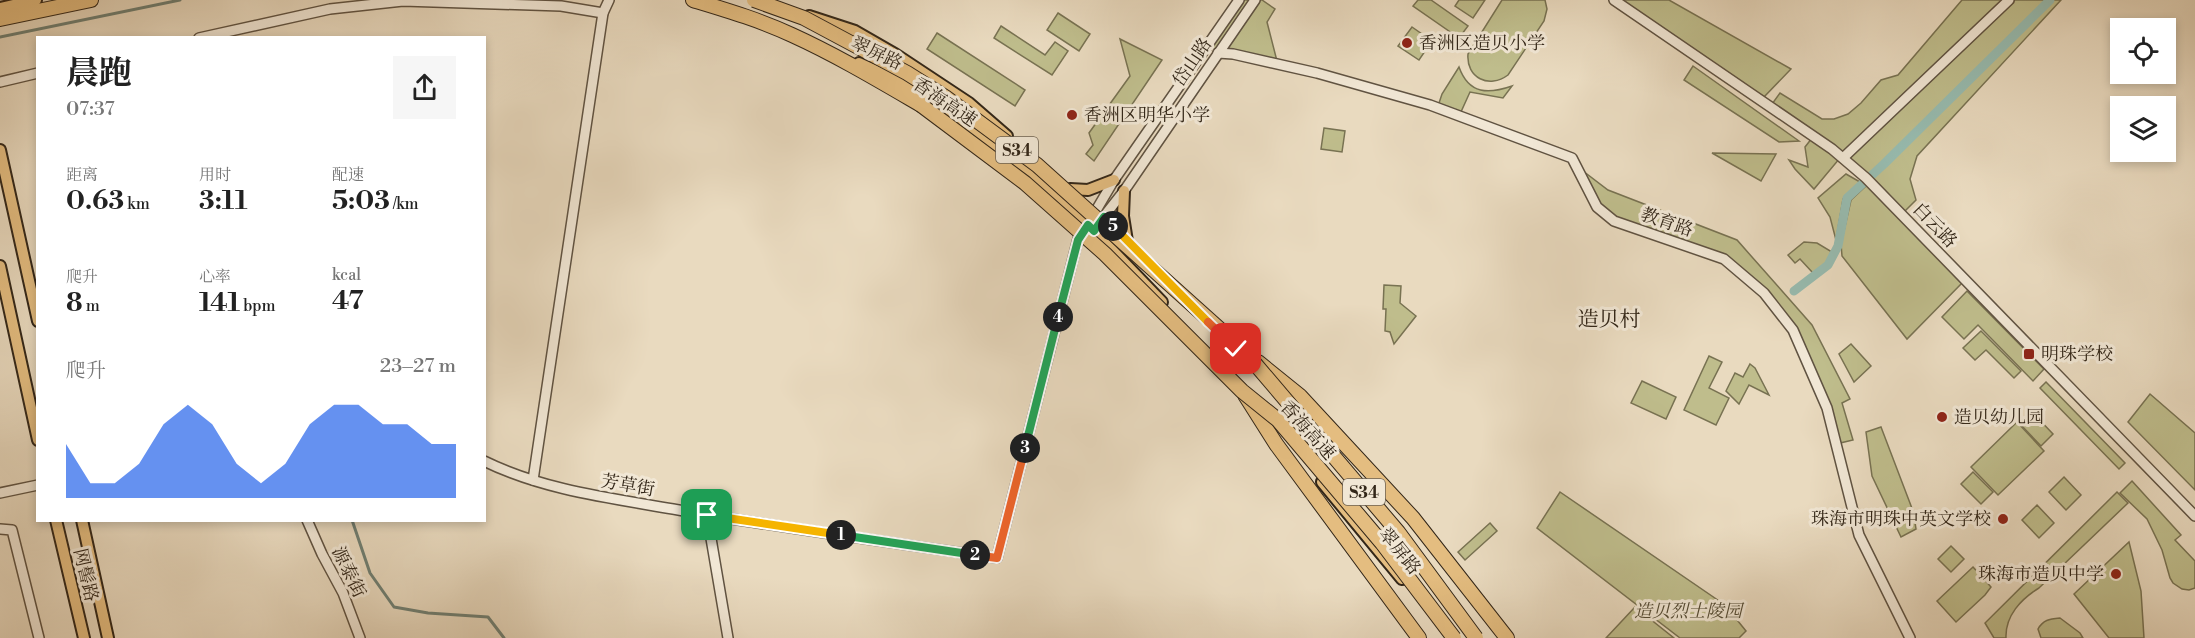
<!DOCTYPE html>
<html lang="zh">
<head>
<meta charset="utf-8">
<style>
  :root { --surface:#fff; --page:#f6f6f6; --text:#222; --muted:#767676; --accent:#2563eb }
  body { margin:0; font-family:"Libre Bodoni","Noto Serif SC",serif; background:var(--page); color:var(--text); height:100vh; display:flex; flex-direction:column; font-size:22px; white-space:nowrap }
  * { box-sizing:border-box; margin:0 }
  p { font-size:20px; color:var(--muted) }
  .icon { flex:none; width:33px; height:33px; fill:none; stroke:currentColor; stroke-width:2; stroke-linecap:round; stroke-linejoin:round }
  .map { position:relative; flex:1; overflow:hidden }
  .sheet { position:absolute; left:36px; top:36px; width:450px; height:486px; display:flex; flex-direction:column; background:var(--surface); border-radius:0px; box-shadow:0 3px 9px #0003 }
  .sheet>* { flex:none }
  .controls { position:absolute; left:2110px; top:18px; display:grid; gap:12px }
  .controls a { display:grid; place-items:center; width:66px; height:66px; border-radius:0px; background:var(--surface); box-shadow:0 3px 9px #0003; font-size:30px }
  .pin { position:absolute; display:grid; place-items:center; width:51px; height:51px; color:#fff; margin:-26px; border-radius:12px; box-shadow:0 3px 9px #0006 }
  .km { position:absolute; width:30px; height:30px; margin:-15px; border-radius:50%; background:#222; color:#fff; font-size:16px; line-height:30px; text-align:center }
  .round { display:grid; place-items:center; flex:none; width:63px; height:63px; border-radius:0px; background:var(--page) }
  .summary { display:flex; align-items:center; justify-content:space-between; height:102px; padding:0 30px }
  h1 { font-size:33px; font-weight:700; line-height:45px }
  .figures { display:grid; grid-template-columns:repeat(3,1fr); gap:9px; height:102px; padding:6px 30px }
  .figures div { display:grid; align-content:center }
  .figures b { font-size:26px; font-weight:700 }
  .figures small { font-size:16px; font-weight:400 }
  .figures p { font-size:16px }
  .chart { height:168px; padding:12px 30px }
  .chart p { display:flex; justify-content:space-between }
  .chart svg { width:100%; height:108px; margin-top:6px; fill:var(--accent); opacity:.7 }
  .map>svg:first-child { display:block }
</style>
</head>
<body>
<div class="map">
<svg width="2195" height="638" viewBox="0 0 2195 638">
  <rect width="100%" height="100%" fill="#e9dabf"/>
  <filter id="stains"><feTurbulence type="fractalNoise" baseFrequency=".00333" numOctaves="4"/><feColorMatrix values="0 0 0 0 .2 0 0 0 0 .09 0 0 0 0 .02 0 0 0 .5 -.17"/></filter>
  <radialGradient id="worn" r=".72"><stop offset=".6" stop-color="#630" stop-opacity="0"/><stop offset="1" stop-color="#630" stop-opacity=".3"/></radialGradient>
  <g fill="#bfbd8c" stroke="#787252" stroke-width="1.5">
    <polygon points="1244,0 1262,0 1275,9 1267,22 1277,61 1210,48"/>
    <polygon points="1418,0 1431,0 1468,26 1459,38 1413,6"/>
    <polygon points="1459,0 1485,0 1473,18 1455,6"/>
    <path d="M1502 0H1545L1547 9 1544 21 1508 75C1489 89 1466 78 1468 54Z"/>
    <polygon points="1620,0 1669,0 1791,69 1763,98"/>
    <polygon points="1962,0 2004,0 1843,153 1772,104 1780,93 1822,119 1834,119 1848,114 1861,103 1881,80 1898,75"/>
    <polygon points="2015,0 2061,0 1917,156 1910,179 1916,200 1905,211 1850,158"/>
    <polygon points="1058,13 1090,34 1079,51 1047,30"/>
    <polygon points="1001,26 1045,55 1055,42 1068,51 1052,75 994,38"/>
    <polygon points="1412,27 1432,41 1419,60 1398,46"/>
    <polygon points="937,33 1025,90 1015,106 927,49"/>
    <polygon points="1120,39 1162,60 1094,161 1086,154 1093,145 1089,133 1130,76"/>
    <polygon points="1693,66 1799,141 1779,142 1684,80"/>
    <path d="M1459 67C1469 95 1489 94 1512 86L1503 98 1470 92 1460 114 1438 106 1442 94Z"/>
    <polygon points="1324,128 1345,131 1342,152 1321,149"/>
    <polygon points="1812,138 1840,158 1814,189 1795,169 1789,160 1808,167 1805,147"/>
    <polygon points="1712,153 1776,154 1761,181"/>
    <polygon points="1583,171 1608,190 1737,240 1812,325 1850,399 1842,403 1853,440 1840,443 1797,332 1725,257 1615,218 1600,206"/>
    <polygon points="1846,174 1860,182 1843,199 1836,240 1830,217 1818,198"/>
    <polygon points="1867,185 1962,283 1907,339 1842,256 1841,244 1851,200"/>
    <polygon points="1804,242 1817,243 1832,252 1825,265 1813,273 1800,259 1795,263 1788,255"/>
    <polygon points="1384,285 1401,286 1400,303 1416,316 1394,344 1390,332 1385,331 1386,309 1383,309"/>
    <polygon points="1967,291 2044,369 2033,381 1978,325 1964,339 1942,317"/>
    <polygon points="1981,331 2021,371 2014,378 1986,350 1975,360 1963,348"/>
    <polygon points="1851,344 1871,366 1854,382 1839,354"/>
    <polygon points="1709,356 1722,362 1709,388 1729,398 1716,425 1684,410"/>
    <polygon points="1750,364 1755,368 1769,395 1749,385 1739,404 1726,391 1735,373 1743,377"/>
    <polygon points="1642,381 1676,397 1666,419 1631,403"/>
    <polygon points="2046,382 2125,463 2119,469 2040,388"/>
    <polygon points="2150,394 2195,433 2195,490 2128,422"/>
    <polygon points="2033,413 2053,434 2041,446 2021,425"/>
    <polygon points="2017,422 2044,451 1998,495 1971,467"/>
    <polygon points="1881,427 1913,511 1916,529 1901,537 1872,476 1866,432"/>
    <polygon points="1973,472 1993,492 1981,504 1961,484"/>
    <polygon points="2064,477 2081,495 2066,510 2049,492"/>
    <polygon points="2132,481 2181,535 2175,540 2195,561 2195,588 2189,590 2182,589 2173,583 2170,578 2162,550 2147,519 2120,493"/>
    <polygon points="1560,492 1725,605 1746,631 1739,638 1680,638 1537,528"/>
    <path d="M2117 492 2128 503 2039 588C2021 599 2005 616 2006 638H1994L1985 623Z"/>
    <polygon points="2037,505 2054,523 2039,538 2022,520"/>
    <polygon points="1490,523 1497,531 1465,560 1458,552"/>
    <polygon points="2129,542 2141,591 2144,638 2109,638 2074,594"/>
    <polygon points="1951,546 1964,559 1951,572 1938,559"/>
    <polygon points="1973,567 1991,587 1985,595 1956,622 1937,601"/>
    <polygon points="1635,607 1674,638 1606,638"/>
    <path d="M2060 618 2080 633 2083 638H2041L2038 629C2043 620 2049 619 2060 618Z"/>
  </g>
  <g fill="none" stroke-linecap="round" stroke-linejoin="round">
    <g stroke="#6f7f73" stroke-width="3">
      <polyline points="0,37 180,0"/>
      <polyline points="352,520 370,573 394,607 428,613 488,617 504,638"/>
    </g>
    <polyline stroke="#97bbaf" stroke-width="9" points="1794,291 1828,265 1838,246 1847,198 1884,164 2050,0"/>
    <defs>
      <g id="minor">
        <polyline points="1614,0 1832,149 1866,178 2195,516"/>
        <polyline points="199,38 330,9 403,1 561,6 603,13"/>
        <polyline points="1218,53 1233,54 1317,73 1430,105 1572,158 1597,207 1614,221 1724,259 1764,293 1793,330 1827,408 1859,535 1910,638"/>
        <polyline points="0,82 38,73"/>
        <polyline points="1843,158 2009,0"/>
        <polyline points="1091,219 1114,180 1239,0"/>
        <polyline points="1098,224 1124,191 1255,0"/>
        <path d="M484 461C543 490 610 498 673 509 781 528 889 542 997 558L1078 239 1084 231"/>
        <polyline points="533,480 603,13 609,0"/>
        <polyline points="0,493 38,485"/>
        <polyline points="707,515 728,638"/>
        <polyline points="307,520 322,554 343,593 360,638"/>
        <polyline points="0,529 12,530 39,638"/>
      </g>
      <g id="major">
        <polyline points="0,8 36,0"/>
        <polyline points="809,16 855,31 895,54 969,103 1007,136"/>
        <polyline points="859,63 901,82 964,125 1029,174 1088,225 1162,302"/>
        <polyline points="0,150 38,321"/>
        <polyline points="1070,189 1088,190 1114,180"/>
        <polyline points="1124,191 1123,216 1127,241"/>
        <polyline points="0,266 38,440"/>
        <polyline points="1322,482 1402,579"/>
        <polyline points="56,520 84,638"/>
        <polyline points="82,520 108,638"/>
      </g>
      <g id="highway">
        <path d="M693 0C726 10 760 20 792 35 836 55 878 80 921 105"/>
        <polyline points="0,19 91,0"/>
        <polyline points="1258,362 1300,396 1413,518 1507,638"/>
        <polyline points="1245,395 1276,444 1419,638"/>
      </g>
    </defs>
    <use href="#minor" stroke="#605342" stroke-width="12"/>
    <use href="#major" stroke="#322618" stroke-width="14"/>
    <use href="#highway" stroke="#322618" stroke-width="16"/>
    <use href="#minor" stroke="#f1e7d5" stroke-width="9"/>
    <use href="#major" stroke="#e4bd80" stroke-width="10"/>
    <use href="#highway" stroke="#e4bd80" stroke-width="14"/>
    <defs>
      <g id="highway-bridge">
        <polyline points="754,0 804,18 907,73 945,97 1037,165 1245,352 1398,532 1476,638"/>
        <polyline points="921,105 1025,183 1105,254 1242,391 1278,420 1382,543 1454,638"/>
      </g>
    </defs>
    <use href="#highway-bridge" stroke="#322618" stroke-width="16" stroke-linecap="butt"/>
    <use href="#highway-bridge" stroke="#e4bd80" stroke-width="14"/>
  </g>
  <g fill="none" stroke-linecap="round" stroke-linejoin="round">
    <defs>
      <polyline id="split-1" points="707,515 841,535"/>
      <polyline id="split-2" points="841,535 975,555"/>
      <polyline id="split-3" points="975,555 997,558 1025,448"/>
      <polyline id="split-4" points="1025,448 1058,317"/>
      <polyline id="split-5" points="1058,317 1078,240 1088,225 1094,231 1104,217 1113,226"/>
      <polyline id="split-6" points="1113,226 1208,322"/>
      <polyline id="split-7" points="1208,322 1236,349"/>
    </defs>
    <use href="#split-1" stroke="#fff" stroke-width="12"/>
    <use href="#split-2" stroke="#fff" stroke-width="12"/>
    <use href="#split-3" stroke="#fff" stroke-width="12"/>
    <use href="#split-4" stroke="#fff" stroke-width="12"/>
    <use href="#split-5" stroke="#fff" stroke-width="12"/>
    <use href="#split-6" stroke="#fff" stroke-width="12"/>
    <use href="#split-7" stroke="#fff" stroke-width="12"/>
    <use href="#split-1" stroke="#f5b400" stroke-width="8"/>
    <use href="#split-2" stroke="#22a559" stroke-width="8"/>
    <use href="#split-3" stroke="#f0652b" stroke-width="8"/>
    <use href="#split-4" stroke="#22a559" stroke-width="8"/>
    <use href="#split-5" stroke="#22a559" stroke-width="8"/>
    <use href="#split-6" stroke="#f5b400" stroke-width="8"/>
    <use href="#split-7" stroke="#f0652b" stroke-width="8"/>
  </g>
  <g fill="#8f2418" stroke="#f1e7d5" stroke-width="2">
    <circle cx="1407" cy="43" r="6"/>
    <circle cx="1072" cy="115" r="6"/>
    <rect x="2023" y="348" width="12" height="12" rx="3"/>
    <circle cx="1942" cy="417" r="6"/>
    <circle cx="2003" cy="519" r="6"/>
    <circle cx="2116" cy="574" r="6"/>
  </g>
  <g text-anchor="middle" stroke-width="6" stroke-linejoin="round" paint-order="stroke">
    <g fill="#f1e7d5" stroke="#6b6051" stroke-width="1.5">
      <rect x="996" y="137" width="42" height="26" rx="4.5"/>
      <rect x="1343" y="479" width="42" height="26" rx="4.5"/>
    </g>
    <g font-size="16" font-weight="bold" fill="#322618">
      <text x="1017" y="156">S34</text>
      <text x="1364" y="498">S34</text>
    </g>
    <g font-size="18" fill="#322618" stroke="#f1e7d5" text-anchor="start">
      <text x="1419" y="49">香洲区造贝小学</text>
      <text x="1084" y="121">香洲区明华小学</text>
      <text x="2041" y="360">明珠学校</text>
      <text x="1954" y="423">造贝幼儿园</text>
      <text x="1991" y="525" text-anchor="end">珠海市明珠中英文学校</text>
      <text x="2104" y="580" text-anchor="end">珠海市造贝中学</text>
    </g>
    <g font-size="18" fill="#322618" stroke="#f1e7d5">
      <text transform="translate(877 53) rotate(25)" y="6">翠屏路</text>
      <text transform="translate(1192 62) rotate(-56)" y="6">岱山路</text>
      <text transform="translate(945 102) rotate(34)" y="6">香海高速</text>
      <text transform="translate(1667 222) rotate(19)" y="6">教育路</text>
      <text transform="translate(1935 225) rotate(46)" y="6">白云路</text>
      <text transform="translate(1308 430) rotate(48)" y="6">香海高速</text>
      <text transform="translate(628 485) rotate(10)" y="6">芳草街</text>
      <text transform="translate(1400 551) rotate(51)" y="6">翠屏路</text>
      <text transform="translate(349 572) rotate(64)" y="6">源泰街</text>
      <text transform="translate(86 575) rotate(77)" y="6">网髻路</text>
    </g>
    <g font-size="18" font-style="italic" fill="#554c35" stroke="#f1e7d5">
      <text x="1688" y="617">造贝烈士陵园</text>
    </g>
    <g font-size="21" fill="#322618" stroke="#f1e7d5">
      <text x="1609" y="326">造贝村</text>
    </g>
  </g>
  <rect width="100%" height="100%" filter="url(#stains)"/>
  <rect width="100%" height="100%" fill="url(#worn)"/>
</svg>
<div class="controls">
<a><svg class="icon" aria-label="locate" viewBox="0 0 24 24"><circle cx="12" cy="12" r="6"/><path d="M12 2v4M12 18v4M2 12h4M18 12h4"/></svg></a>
<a><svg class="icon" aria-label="layers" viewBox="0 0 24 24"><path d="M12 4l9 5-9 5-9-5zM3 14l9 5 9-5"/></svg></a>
</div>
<div class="pin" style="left:707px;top:515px;background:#1e9e55"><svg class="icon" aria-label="arrive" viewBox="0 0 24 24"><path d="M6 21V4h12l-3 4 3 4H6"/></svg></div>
<div class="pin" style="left:1236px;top:349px;background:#d93025"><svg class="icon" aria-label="check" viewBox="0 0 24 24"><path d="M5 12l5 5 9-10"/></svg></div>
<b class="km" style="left:841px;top:535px">1</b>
<b class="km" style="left:975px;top:555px">2</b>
<b class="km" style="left:1025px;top:448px">3</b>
<b class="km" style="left:1058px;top:317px">4</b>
<b class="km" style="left:1113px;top:226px">5</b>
<section class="sheet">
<div class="summary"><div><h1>晨跑</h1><p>07:37</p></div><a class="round"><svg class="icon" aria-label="share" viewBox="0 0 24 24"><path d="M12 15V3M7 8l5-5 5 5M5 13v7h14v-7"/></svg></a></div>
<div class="figures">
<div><p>距离</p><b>0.63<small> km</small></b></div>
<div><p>用时</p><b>3:11</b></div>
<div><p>配速</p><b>5:03<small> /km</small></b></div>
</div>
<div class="figures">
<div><p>爬升</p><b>8<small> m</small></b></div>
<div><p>心率</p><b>141<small> bpm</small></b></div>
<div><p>kcal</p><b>47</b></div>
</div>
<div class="chart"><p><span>爬升</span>23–27 m</p>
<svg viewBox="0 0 160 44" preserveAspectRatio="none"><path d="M0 44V22L10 38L20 38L30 30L40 14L50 6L60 14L70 30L80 38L90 30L100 14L110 6L120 6L130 14L140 14L150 22L160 22V44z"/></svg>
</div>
</section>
</div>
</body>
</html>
